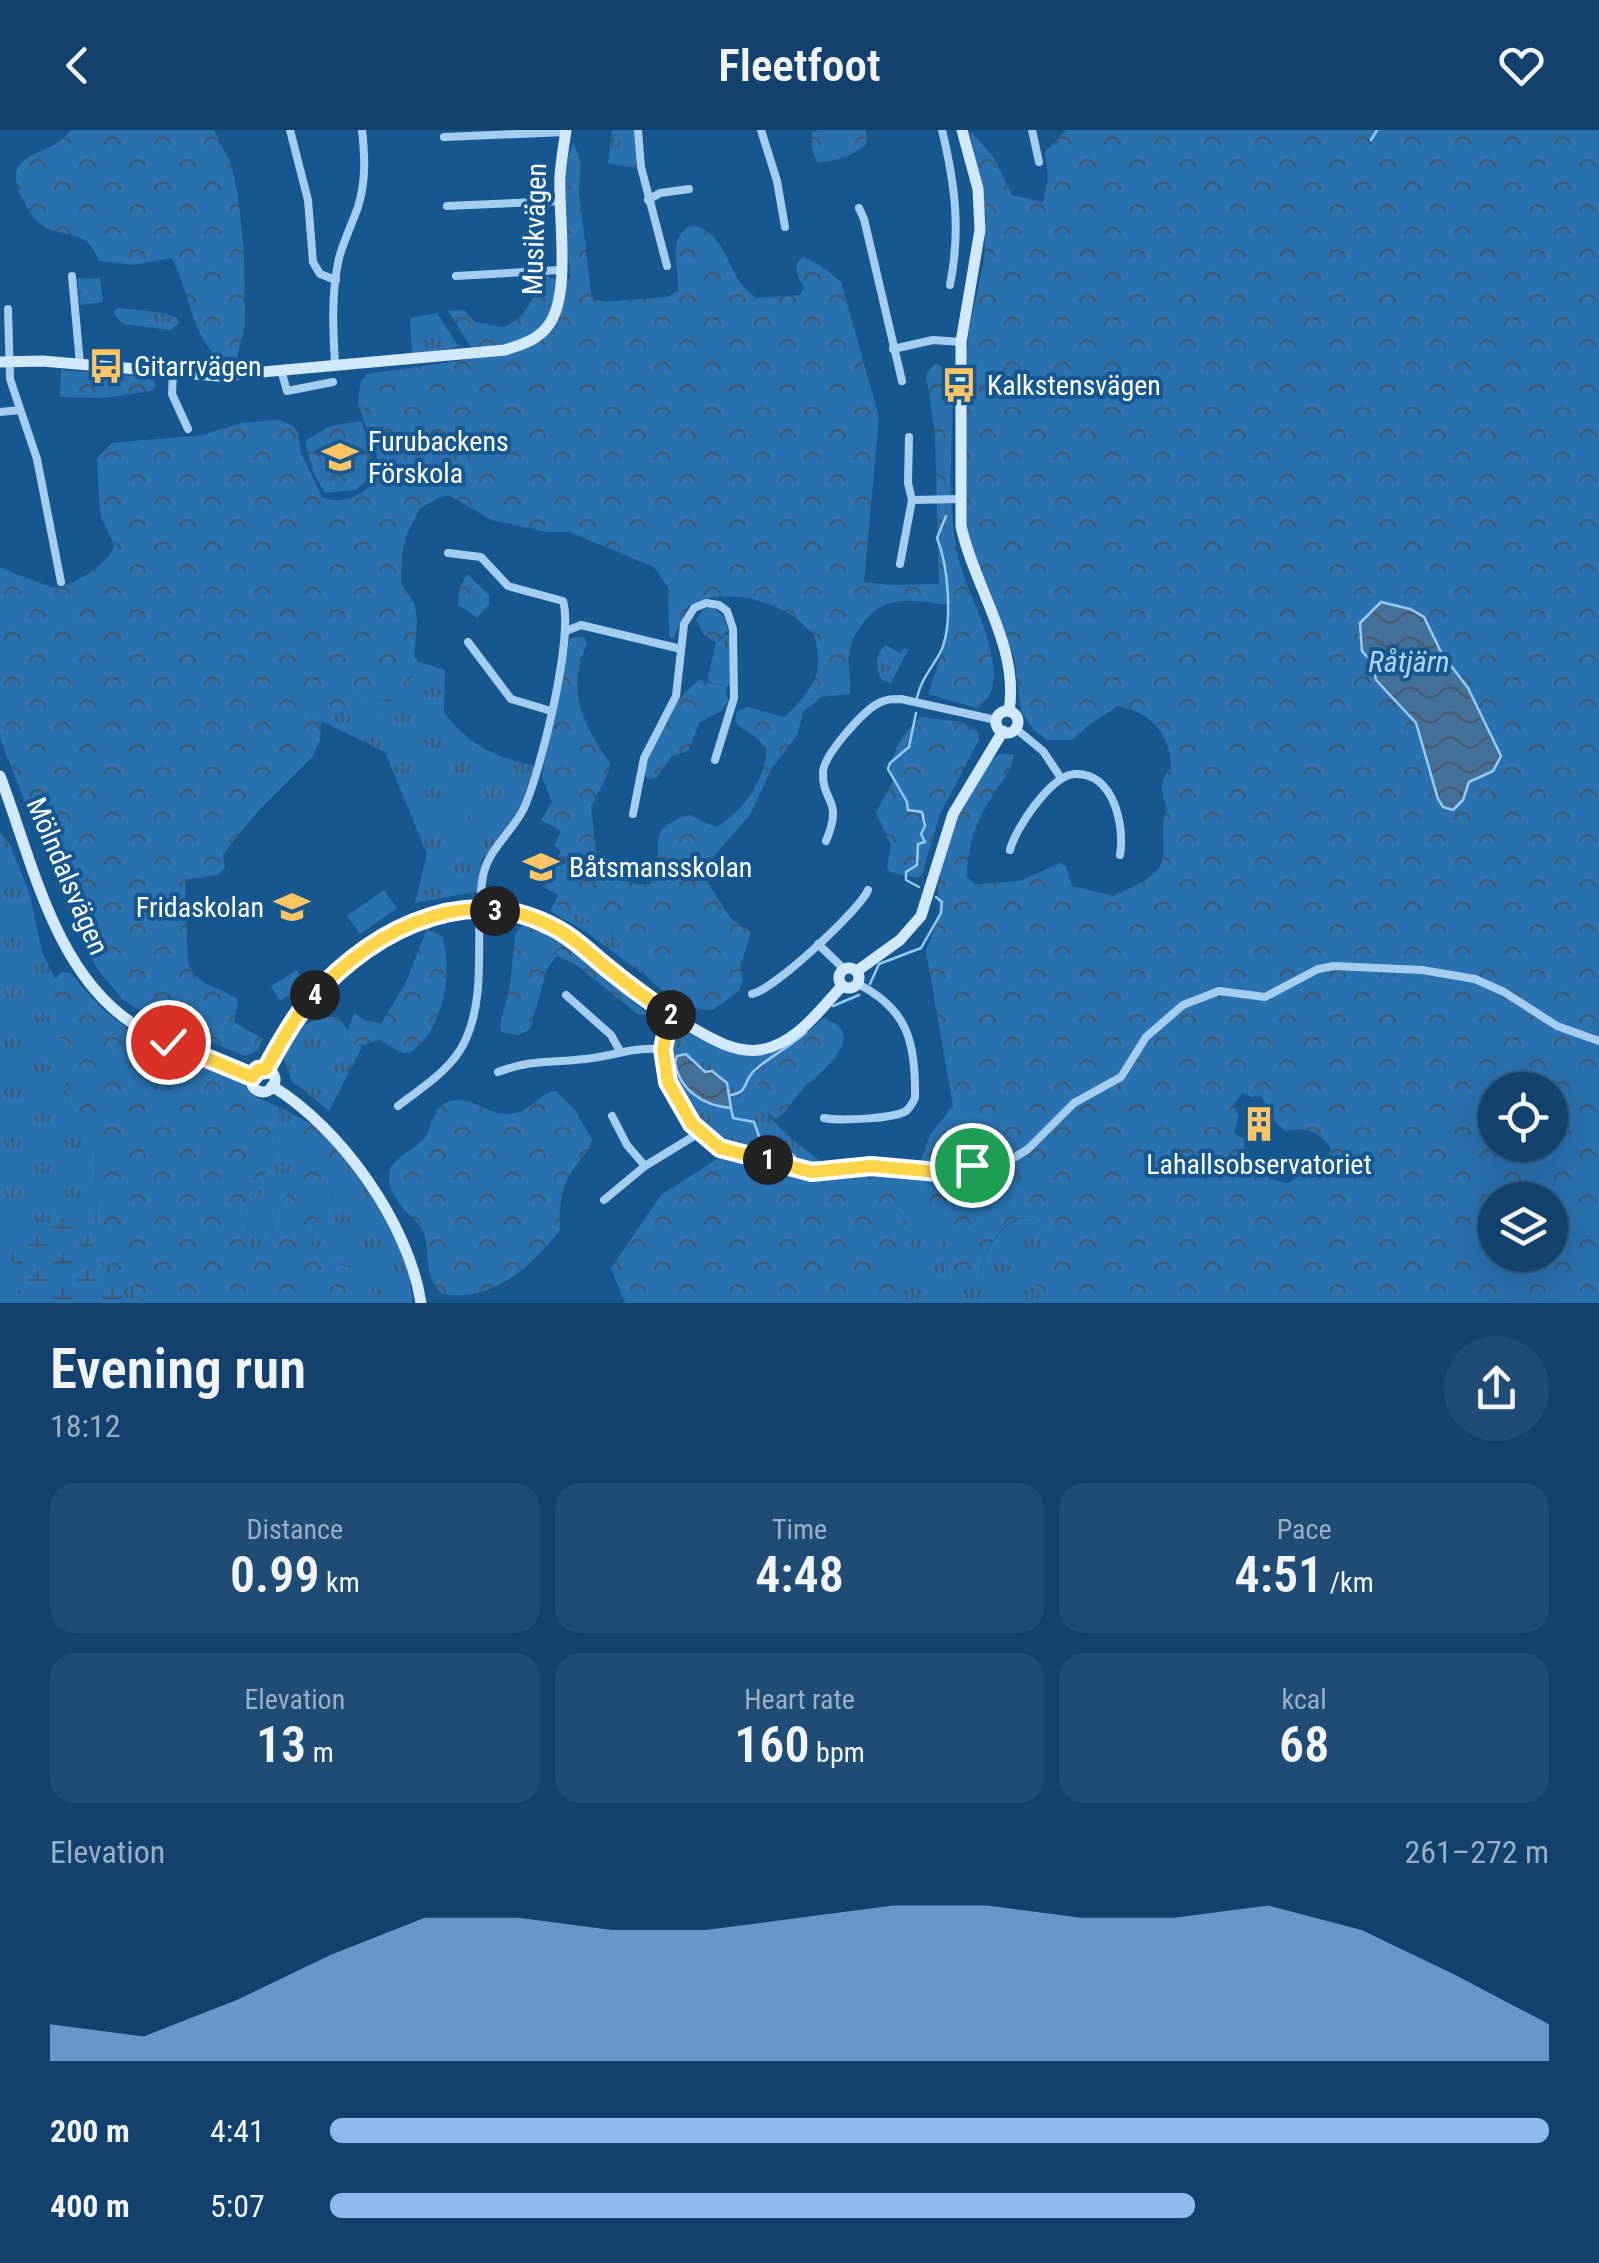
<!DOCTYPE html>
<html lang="en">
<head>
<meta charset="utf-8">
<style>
  :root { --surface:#11416c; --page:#1e4c74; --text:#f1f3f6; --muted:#9cafc2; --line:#305a7f; --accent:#90b9f0 }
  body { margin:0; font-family:"Roboto Condensed",sans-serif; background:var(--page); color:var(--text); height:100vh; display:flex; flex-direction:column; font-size:38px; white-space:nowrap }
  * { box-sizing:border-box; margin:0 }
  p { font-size:32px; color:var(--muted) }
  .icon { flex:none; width:55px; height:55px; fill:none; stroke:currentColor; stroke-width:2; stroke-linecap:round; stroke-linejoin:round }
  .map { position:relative; height:1173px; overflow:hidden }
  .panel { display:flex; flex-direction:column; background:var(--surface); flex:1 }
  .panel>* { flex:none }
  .buttons { position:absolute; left:1478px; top:942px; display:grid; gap:20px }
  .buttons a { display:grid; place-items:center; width:90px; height:90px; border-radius:50%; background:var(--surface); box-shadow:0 10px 40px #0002,0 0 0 2px var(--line); font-size:50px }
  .pin { position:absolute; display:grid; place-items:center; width:85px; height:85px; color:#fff; margin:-42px; border:5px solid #fff; border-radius:50%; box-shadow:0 2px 10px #0007 }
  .km { position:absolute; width:50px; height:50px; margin:-25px; border-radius:50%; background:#222; color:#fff; font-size:28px; line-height:50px; text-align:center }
  .round { display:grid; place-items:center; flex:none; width:105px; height:105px; border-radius:52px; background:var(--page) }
  .summary { display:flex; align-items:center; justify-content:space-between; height:170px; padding:0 50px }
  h1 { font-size:55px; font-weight:600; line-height:75px }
  .metrics { display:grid; grid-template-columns:repeat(3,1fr); gap:15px; height:170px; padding:10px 50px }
  .metrics div { display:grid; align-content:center; border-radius:25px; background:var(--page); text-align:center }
  .metrics b { font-size:50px; font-weight:600 }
  .metrics small { font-size:28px; font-weight:400 }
  .metrics p { font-size:28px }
  .chart { height:280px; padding:20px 50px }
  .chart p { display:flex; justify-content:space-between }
  .chart svg { width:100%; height:180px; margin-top:10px; fill:var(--accent); opacity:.7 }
  ul { padding:0 50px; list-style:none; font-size:32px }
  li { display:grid; grid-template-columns:160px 120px 1fr; align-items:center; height:75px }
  li i { height:25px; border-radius:12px; background:var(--accent) }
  header { display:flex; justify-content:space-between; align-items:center; height:130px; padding:0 50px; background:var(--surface); font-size:45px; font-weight:600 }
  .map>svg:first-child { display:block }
</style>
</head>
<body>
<header><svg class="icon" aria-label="back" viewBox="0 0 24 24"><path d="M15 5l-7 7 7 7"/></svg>Fleetfoot<svg class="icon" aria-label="heart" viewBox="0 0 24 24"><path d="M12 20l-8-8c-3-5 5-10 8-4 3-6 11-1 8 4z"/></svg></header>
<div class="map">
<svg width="1599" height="1173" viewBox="0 0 1599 1173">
  <defs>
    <pattern id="grass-tufts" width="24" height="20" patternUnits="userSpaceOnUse" patternTransform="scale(2.5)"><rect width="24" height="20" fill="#2971af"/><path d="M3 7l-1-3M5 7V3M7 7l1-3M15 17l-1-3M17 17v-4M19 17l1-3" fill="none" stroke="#3e5b74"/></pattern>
    <pattern id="forest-crowns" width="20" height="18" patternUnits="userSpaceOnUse" patternTransform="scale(2.5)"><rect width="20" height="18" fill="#2971af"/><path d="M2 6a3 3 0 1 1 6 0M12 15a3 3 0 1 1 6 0" fill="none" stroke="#3e5b74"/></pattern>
    <pattern id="wetland-marsh" width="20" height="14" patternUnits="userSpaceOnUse" patternTransform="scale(2.5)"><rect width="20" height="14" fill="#2971af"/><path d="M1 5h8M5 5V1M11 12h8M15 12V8" fill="none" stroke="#3e5b74"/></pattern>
    <pattern id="water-waves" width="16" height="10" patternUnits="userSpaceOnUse" patternTransform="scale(2.5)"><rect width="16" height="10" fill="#437099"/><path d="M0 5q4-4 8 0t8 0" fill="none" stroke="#485a6b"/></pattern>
  </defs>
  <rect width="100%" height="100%" fill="#175790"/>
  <g fill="url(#grass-tufts)">
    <polygon points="612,0 636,0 636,38 608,33"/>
    <polygon points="100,148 103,172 80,175 77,149"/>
    <polygon points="119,178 165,183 177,188 179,193 171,200 123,194 114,184 115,179"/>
    <polygon points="437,183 459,217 412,225 410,188"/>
    <polygon points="726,504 729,507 731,553 726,557 707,551 716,513"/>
    <path d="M885 515 900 523 904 518 908 520 891 553 882 550C875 538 875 525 885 515Z"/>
    <path d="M419 532 445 540 444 582C467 615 496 627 534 636L517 685 481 731 479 761 415 773 427 724 385 622 309 585 319 573 381 590 386 572 402 567Z"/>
    <polygon points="0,702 10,715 30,765 42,822 55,849 68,972 95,1018 97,1103 120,1148 144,1173 24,1173 0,1134"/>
    <polygon points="554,773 588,790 596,775 616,810 636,831 643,844 583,800 550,781"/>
    <polygon points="324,887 337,887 348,900 349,911 362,917 329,981 292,951 282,925 297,898"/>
    <path d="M679 899 699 908 784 923 763 938C763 950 761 966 765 978 773 998 811 1023 829 1037H815C803 1035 790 1030 777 1027 762 1024 746 1023 731 1018 691 1003 655 942 674 901Z"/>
    <path d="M281 978 308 992 300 1004C322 1055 296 1043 277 1080 271 1092 274 1106 267 1119L257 1121 251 1117 244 1082 273 1027Z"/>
    <polygon points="350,1036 382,1081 406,1125 413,1173 383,1173 380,1167 368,1161 356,1142 345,1135 322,1130 312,1116 315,1094"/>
    <path d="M908 1077 941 1101 949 1148 979 1152C980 1118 1022 1056 1050 1108L1035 1152 1042 1173H899V1132L916 1105 898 1080Z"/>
  </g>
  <g fill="url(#forest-crowns)" fill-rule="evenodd">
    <path d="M70 0H214L231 34 238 65 244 123 245 196 235 235 223 234C190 204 191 166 172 128L134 135 99 131C86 93 59 113 37 91 29 84 25 73 20 64 0 19 56 27 70 0Z"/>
    <path d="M819 0H866L867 13C854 26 835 32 817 32L812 19V2Z"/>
    <path d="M1066 0H1599V1173H1042L1035 1152 1050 1108C1022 1055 980 1117 979 1151L971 1160 955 1159 949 1148 941 1102 908 1077 898 1081 916 1105 899 1132V1173H625L611 1138 661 1065 722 1026 819 1047 873 1041 915 1046 930 1005 953 976 926 821 939 785 938 756 946 719 957 688 990 631 999 624H1014C1011 642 1002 651 992 666 975 694 967 716 967 748L976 754 1020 751 1060 733 1066 736 1072 756 1113 766C1127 759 1155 749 1161 734 1168 717 1158 698 1167 678 1161 660 1158 653 1171 638 1171 605 1151 582 1118 576L1087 596 1072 610H1047L1033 599 1021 581 1014 526 987 463 967 400 965 235 970 194 984 131 986 85 970 1 994 28 1012 65 1043 72 1048 47 1045 22ZM1381 472 1410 479 1424 487 1442 524 1468 558 1501 626 1493 640 1470 652 1463 670 1453 680 1433 651 1416 593 1376 549 1373 534 1361 512 1360 493ZM1495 960H1550V1015H1495ZM1242 963 1252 967 1261 966 1274 990 1285 1001C1305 996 1320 1001 1331 1019L1320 1043 1299 1046 1288 1053C1265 1050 1258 1039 1243 1022L1246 1010 1234 1003 1239 986 1233 976ZM1495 1070H1550V1125H1495Z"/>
    <path d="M574 13 581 33 579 62 591 162 595 170 605 172 667 167 678 161C680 137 665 107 693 95 733 107 723 147 757 168L800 165 804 157C798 147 791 135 803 127L820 135 841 152 879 287 864 452 889 455 939 454 935 304 926 244 935 234 951 240C955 257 952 276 952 294 951 340 948 390 960 434 970 471 1019 552 977 578L928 564 947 509 950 475C915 471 885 462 862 494 856 504 850 512 849 524 847 537 852 550 850 564L821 567 803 582 798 603 771 640 751 683 703 739 702 743 730 788 751 802 740 837 743 850 739 861 713 880C664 881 617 817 597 776L588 790 554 773 558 765 543 757 561 721 554 716 561 701 541 690 552 672 542 647 543 640 570 508 583 507 587 512C584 523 579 533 578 544 573 575 592 609 610 633L609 641 591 677 597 730C610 744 630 757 650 754 672 724 636 700 689 685L716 697C744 682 764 650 767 619L757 608 736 594V582L748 577 784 587C811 560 826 546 814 505 786 471 726 454 688 476L673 509 669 507 668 457 654 437 569 402H547L492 390 450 366 440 367 420 378 407 404 402 423 401 453 415 475 417 492 414 527 419 532 402 567 386 572 350 563 345 581 319 573 309 585 321 591 320 610 313 626 258 681 223 724 225 738 217 745 189 749 185 753 188 832C197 858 219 855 238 870L234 892 263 909 257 921 245 926 152 889 122 869 98 840 74 797 45 711 29 682 0 608V437C5 440 47 456 52 457 69 460 113 431 114 415L100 384 97 328 112 313 203 305 241 293 279 290 293 296 298 303 301 323 322 367C337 373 347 370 361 363 397 341 365 305 359 275 358 267 360 258 361 251L367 244 478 228 448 181 464 180 475 192 503 197C526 188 535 170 536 145L544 142 550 148H570C568 117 557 37 574 13Z"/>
    <polygon points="61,240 146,247 154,251 155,256 151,261 104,268 60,267"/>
    <polygon points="362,291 375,343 356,360 325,363 314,344 305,311 330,296"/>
    <polygon points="467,444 489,465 489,475 478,488 458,475 459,459"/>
    <polygon points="713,478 723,486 728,500 716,513 704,505 696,489 704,479"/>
    <path d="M700 550 726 557 728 571 721 581 700 592 688 621 672 626 657 647 647 649 643 642C653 611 673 568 700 550Z"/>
    <path d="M921 587 962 592 978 602 979 610 940 684 922 745 918 748 889 742 887 736 891 715 876 683 893 651C885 629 904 601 921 587Z"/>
    <path d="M525 792C576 810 606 853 649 884L639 885 575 834 557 826 547 839 530 899 519 905 502 902 500 895 510 856 515 805Z"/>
    <path d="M427 799 442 806C454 842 443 900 411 922L403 923 379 910C365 913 362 920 349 911L348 900 354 883 364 890 381 894 405 854Z"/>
    <path d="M61 842 70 843 103 880 136 905 166 922 244 955 254 966 281 978 273 1027 244 1082 251 1117 257 1121 267 1118C274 1106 271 1092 277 1080 295 1046 322 1050 299 1004L308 992 329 1009 350 1036 315 1094 312 1116 322 1130C333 1133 347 1134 356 1142 366 1151 368 1160 380 1167L383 1173H144L120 1148 97 1103 95 1018 68 972 55 864V849Z"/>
    <path d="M824 888C873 905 817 944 802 960 792 970 787 983 775 989 759 976 752 956 763 938Z"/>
    <path d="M556 961 575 980 592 1010C589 1021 586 1023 579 1031 561 1054 559 1072 560 1100 531 1137 492 1173 442 1164 421 1144 432 1115 422 1099 411 1083 389 1070 389 1047 389 1027 413 1022 424 1008 431 1000 431 990 437 981 440 975 450 969 457 970 478 970 492 988 516 983 531 980 539 963 556 961Z"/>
    <polygon points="0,1134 24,1173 0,1173"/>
  </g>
  <path fill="url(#wetland-marsh)" d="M87 1086C89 1121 108 1148 131 1173H37L0 1111 6 1105 60 1089Z"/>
  <g fill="#2971af">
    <polygon points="350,563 386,572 382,590 345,581"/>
    <polygon points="461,672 478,709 447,722 431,685"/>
    <polygon points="384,760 397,778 360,804 347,786"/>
    <polygon points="297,840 306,855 280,871 271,856"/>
  </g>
  <g fill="url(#water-waves)" stroke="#97caf2" stroke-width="2.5">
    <polygon points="1381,472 1410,479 1424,487 1442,524 1468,558 1501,626 1493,641 1469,652 1463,670 1453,680 1443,677 1438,669 1416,593 1376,550 1373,534 1362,521 1360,493"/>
    <path d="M686 924 705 942 712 941 727 953 731 978C704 976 679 960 675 932L677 926Z"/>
  </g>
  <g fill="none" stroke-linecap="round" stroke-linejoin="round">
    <g stroke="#97caf2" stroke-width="2.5">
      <polyline points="1371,10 1377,0"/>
      <path d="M917 568C921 548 934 536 942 519 953 490 948 435 937 408L946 386"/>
      <polyline points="916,583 909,617 890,633 888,639 907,672 908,680 922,682 925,696 921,704 925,712 918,714 917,735 906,742 906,750 919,757"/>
      <polyline points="870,854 879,834 921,818 941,783 942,772 936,767"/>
      <polyline points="833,876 859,865"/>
      <path d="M731 965C748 962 743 954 752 943 758 934 793 915 806 902"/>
      <polyline points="731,978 733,988 754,992 760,1009 786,1019 795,1027"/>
    </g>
    <g stroke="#a4cdf0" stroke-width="8">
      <polyline points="290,0 308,70 313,132 320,144 336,150"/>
      <polyline points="638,0 641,37 667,136"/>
      <polyline points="761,0 777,51 785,97"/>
      <path d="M942 0C955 54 961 100 950 155"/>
      <polyline points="1032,0 1039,32"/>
      <polyline points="444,7 566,2"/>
      <polyline points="648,70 660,63 689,59"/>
      <polyline points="447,76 560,71"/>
      <polyline points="859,78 864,89 902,251"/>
      <polyline points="72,146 80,234"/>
      <polyline points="456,146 560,140"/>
      <polyline points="8,179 10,249 37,329 61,452"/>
      <polyline points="893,219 933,210 961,212"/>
      <path d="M335 235C333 199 331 164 339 128 344 110 352 94 358 77 366 51 365 27 362 0"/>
      <polyline points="281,240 287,261 333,252"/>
      <polyline points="173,244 172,264 188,299"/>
      <polyline points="0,282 20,280"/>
      <polyline points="912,370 960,369"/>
      <polyline points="900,434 912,370 908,353 909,307"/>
      <polyline points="566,501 581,495 681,519"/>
      <polyline points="468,512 511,569 551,581"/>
      <polyline points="1015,598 1043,621 1061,648"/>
      <polyline points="633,684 644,628 676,566 684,494 694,478 706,473 719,475 727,481 733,499 734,568 715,630"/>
      <path d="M826 711C844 668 822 674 823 642 824 624 863 582 877 574 885 569 892 569 901 569L996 590"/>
      <path d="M1010 720C1015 699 1051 645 1075 644 1114 642 1125 697 1120 725"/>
      <polyline points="818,814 844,839"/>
      <path d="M752 864C772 861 860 780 868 760"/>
      <polyline points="566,865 611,905 620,921"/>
      <polyline points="675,887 665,909 665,941 676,970 699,1003 729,1022 775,1031 812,1042 871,1036 938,1043 972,1035 999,1037 1028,1019 1074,973 1121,947 1146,907 1183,875 1219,861 1265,867 1318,839 1334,836 1422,840 1475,849 1504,862 1557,896 1599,911"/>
      <path d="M498 942C533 929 550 933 585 929 614 926 631 917 663 919"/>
      <path d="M398 976C421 958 451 940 464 913 489 863 473 799 483 746 488 720 511 703 523 680 540 645 574 507 563 471L508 456 481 427 448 423"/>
      <polyline points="612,986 627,1015 645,1036"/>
      <path d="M824 988C839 991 893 989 906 981 910 978 913 972 915 968 916 913 908 879 858 854"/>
      <polyline points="604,1070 645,1036 699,1003"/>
    </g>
    <g stroke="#d2e8fb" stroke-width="11">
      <path d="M962 0 978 59 980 100 961 212V396C974 457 1020 517 1009 581"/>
      <path d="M0 232 42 231 219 246 505 220C523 214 539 210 550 193 571 161 558 85 560 46 561 31 564 15 566 0"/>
      <circle cx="1007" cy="592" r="11"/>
      <path d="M0 646C32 730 54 841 132 893 169 917 211 931 251 947"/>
      <circle cx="849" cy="848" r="10"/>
      <polyline points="857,841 900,810 921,786 953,684 1003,601"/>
      <circle cx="263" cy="950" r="12"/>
      <path d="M266 939C300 878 325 851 381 811 433 774 504 767 560 801 578 811 592 826 608 839 633 860 660 879 689 896 710 908 734 923 759 920 795 915 819 881 842 856"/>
      <path d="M272 956C341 998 409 1094 421 1173"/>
    </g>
  </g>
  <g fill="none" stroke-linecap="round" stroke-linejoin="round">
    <defs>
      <path id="route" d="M168 912 252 947 258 940 266 939C277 919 288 898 302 880 359 807 460 749 551 796 572 806 589 823 606 837 628 855 651 872 675 888L667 900 663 919 668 952 692 994 720 1018 812 1042 871 1036 938 1042 972 1035"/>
    </defs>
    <use href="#route" stroke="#fff" stroke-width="20"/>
    <use href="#route" stroke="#ffd54a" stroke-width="12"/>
  </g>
  <defs>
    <symbol id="bus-bare" viewBox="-9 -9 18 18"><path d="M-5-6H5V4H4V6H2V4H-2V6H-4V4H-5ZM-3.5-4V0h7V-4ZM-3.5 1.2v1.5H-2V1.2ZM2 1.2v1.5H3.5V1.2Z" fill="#ffc463" stroke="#175790" stroke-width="2.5" paint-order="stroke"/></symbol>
    <symbol id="school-bare" viewBox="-9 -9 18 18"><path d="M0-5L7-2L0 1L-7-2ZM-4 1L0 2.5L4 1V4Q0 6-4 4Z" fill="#ffc463" stroke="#175790" stroke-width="2.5" paint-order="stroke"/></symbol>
    <symbol id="building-bare" viewBox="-9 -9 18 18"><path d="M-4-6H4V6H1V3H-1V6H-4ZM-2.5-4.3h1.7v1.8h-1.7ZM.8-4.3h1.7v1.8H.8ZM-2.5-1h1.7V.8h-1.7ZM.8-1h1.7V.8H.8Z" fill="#ffc463" stroke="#175790" stroke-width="2.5" paint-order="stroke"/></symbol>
  </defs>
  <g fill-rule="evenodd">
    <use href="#bus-bare" x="81" y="211" width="50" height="50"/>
    <use href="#bus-bare" x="934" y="230" width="50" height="50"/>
    <use href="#school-bare" x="315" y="302" width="50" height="50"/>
    <use href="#school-bare" x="516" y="712" width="50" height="50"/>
    <use href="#school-bare" x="267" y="752" width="50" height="50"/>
    <use href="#building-bare" x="1234" y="969" width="50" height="50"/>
  </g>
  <g text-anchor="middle" stroke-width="8" stroke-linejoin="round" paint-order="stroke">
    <g font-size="28" fill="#fff" stroke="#175790">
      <text transform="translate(534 99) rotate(-88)" y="10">Musikvägen</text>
      <text transform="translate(68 746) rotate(67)" y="10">Mölndalsvägen</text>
    </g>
    <g font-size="28" fill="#fff" stroke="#175790" text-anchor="start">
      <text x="134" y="246">Gitarrvägen</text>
      <text x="987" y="265">Kalkstensvägen</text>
      <text x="368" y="321">Furubackens<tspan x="368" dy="32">Förskola</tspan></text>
      <text x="569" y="747">Båtsmansskolan</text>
      <text x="264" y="787" text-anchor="end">Fridaskolan</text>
      <text x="1259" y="1044" text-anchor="middle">Lahallsobservatoriet</text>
    </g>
    <g font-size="30" font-style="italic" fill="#b0d7f7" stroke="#175790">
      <text x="1409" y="542">Råtjärn</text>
    </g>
  </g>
</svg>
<div class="buttons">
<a><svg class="icon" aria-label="locate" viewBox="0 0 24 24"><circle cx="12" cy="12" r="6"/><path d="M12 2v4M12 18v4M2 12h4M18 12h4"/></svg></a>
<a><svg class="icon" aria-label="layers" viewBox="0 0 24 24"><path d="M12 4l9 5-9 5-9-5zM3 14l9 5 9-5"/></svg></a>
</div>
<div class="pin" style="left:972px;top:1035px;background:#1e9e55"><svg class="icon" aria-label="arrive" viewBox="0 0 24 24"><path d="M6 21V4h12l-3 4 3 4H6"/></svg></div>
<div class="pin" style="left:168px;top:912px;background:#d93025"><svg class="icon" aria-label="check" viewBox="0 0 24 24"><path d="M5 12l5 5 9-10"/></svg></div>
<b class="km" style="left:768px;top:1030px">1</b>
<b class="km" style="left:671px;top:885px">2</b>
<b class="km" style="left:495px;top:781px">3</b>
<b class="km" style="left:315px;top:865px">4</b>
</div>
<section class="panel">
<div class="summary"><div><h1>Evening run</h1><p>18:12</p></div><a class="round"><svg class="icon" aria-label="share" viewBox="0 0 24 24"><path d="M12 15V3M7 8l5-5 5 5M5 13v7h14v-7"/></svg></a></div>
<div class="metrics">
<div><p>Distance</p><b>0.99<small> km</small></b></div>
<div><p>Time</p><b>4:48</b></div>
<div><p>Pace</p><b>4:51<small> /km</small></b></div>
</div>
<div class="metrics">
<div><p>Elevation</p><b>13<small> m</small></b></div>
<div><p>Heart rate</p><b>160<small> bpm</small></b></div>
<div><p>kcal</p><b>68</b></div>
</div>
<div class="chart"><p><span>Elevation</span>261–272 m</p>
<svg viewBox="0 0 160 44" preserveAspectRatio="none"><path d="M0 44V35L10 38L20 29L30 18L40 9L50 9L60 12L70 12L80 9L90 6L100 6L110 9L120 9L130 6L140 12L150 23L160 35V44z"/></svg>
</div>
<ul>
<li><b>200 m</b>4:41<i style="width:100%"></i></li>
<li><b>400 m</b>5:07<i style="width:71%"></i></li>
</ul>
</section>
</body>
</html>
